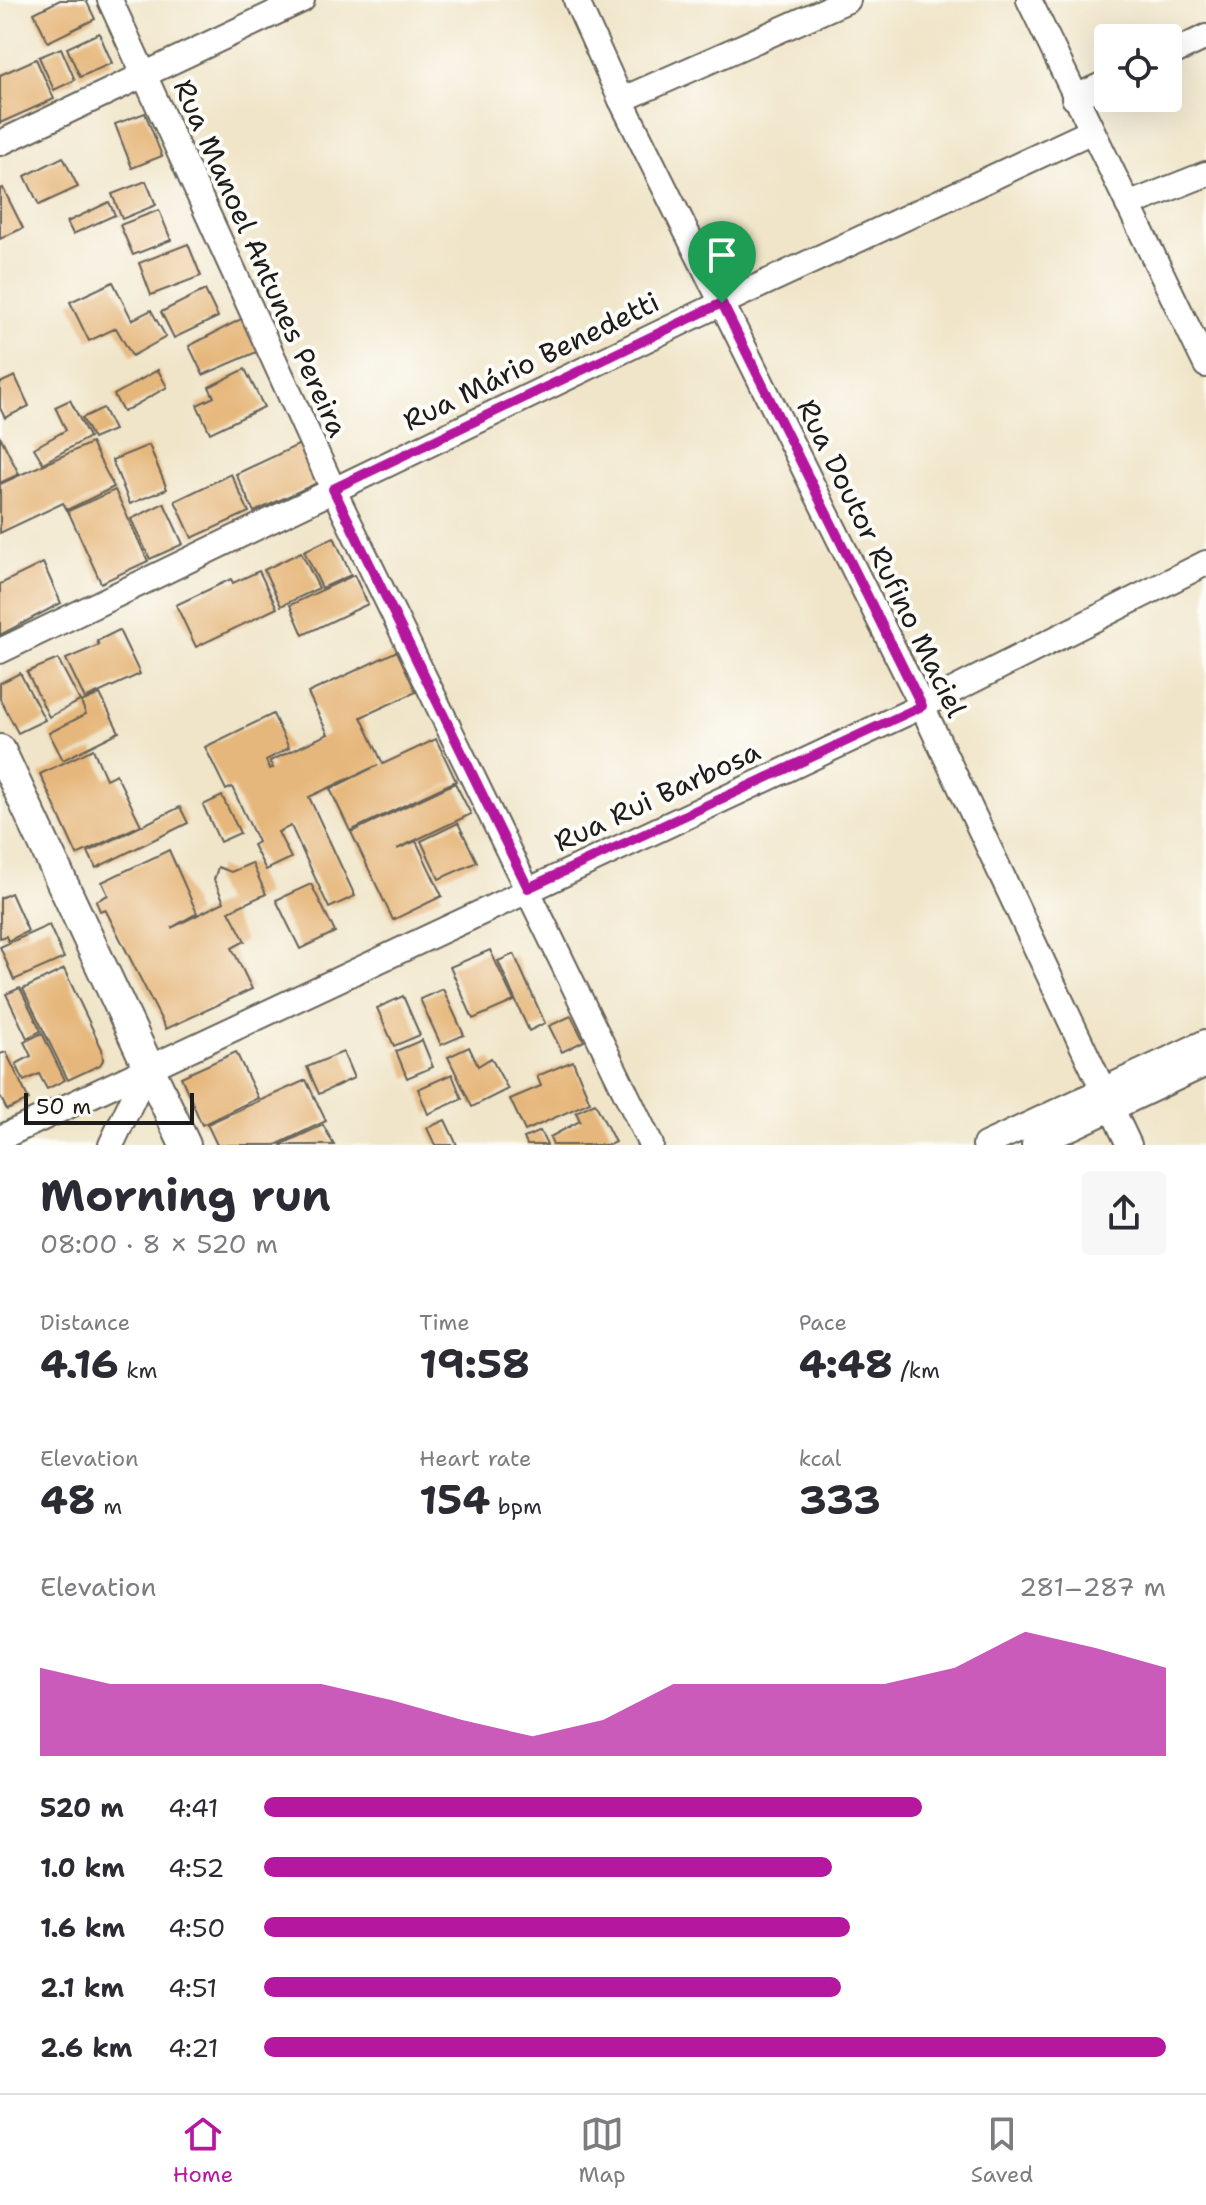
<!DOCTYPE html>
<html lang="en">
<head>
<meta charset="utf-8">
<style>
  :root { --surface:#fff; --page:#f7f7f7; --text:#2b2b33; --muted:#7c7c81; --line:#e1e1e2; --accent:#b5179e }
  body { margin:0; font-family:"Shantell Sans",sans-serif; background:var(--page); color:var(--text); height:100vh; display:flex; flex-direction:column; font-size:30px; white-space:nowrap }
  * { box-sizing:border-box; margin:0 }
  p { font-size:26px; color:var(--muted) }
  .icon { flex:none; width:44px; height:44px; fill:none; stroke:currentColor; stroke-width:2; stroke-linecap:round; stroke-linejoin:round }
  .map { position:relative; height:1145px; overflow:hidden }
  .sheet { display:flex; flex-direction:column; background:var(--surface); flex:1 }
  .sheet>* { flex:none }
  .buttons { position:absolute; left:1094px; top:24px; display:grid; gap:16px }
  .buttons a { display:grid; place-items:center; width:88px; height:88px; border-radius:8px; background:var(--surface); box-shadow:0 8px 32px #0002; font-size:40px }
  .scale { position:absolute; left:24px; bottom:20px; width:170px; box-sizing:border-box; padding-left:8px; border:4px solid #1c1c1c; border-top:0; font-size:22px; line-height:28px; white-space:nowrap; color:#1c1c1c; -webkit-text-stroke:6px #fdfcf7; paint-order:stroke }
  .pin { position:absolute; display:grid; place-items:center; width:68px; height:68px; color:#fff; margin:-82px -34px; border-radius:50% 50% 50% 0; rotate:-45deg; box-shadow:0 0 8px #0007 }
  .pin .icon { rotate:45deg }
  .round { display:grid; place-items:center; flex:none; width:84px; height:84px; border-radius:8px; background:var(--page) }
  .headline { display:flex; align-items:center; justify-content:space-between; height:136px; padding:0 40px }
  h1 { font-size:44px; font-weight:700; line-height:60px }
  .stats { display:grid; grid-template-columns:repeat(3,1fr); gap:12px; height:136px; padding:8px 40px }
  .stats div { display:grid; align-content:center }
  .stats b { font-size:40px; font-weight:700 }
  .stats small { font-size:22px; font-weight:400 }
  .stats p { font-size:22px }
  .chart { height:224px; padding:16px 40px }
  .chart p { display:flex; justify-content:space-between }
  .chart svg { width:100%; height:144px; margin-top:8px; fill:var(--accent); opacity:.7 }
  ul { padding:0 40px; list-style:none; font-size:26px }
  li { display:grid; grid-template-columns:128px 96px 1fr; align-items:center; height:60px }
  li i { height:20px; border-radius:10px; background:var(--accent) }
  .dock { display:flex; justify-content:space-around; align-items:center; height:112px; border-top:2px solid var(--line); background:var(--surface); font-size:22px; color:var(--muted) }
  .dock a { display:grid; justify-items:center; gap:4px }
  .dock .active { color:var(--accent) }
  .map>svg:first-child { display:block }
</style>
</head>
<body>
<div class="map">
<svg width="1206" height="1145" viewBox="0 0 1206 1145">
  <rect width="100%" height="100%" fill="#fdfcf7"/>
  <filter id="ink" filterUnits="userSpaceOnUse"><feTurbulence type="fractalNoise" baseFrequency=".0125" numOctaves="2"/><feDisplacementMap in="SourceGraphic" scale="16" xChannelSelector="R" yChannelSelector="G"/><feConvolveMatrix kernelMatrix="1 2 1 2 8 2 1 2 1" color-interpolation-filters="sRGB"/></filter>
  <filter id="wash" filterUnits="userSpaceOnUse"><feTurbulence type="fractalNoise" baseFrequency=".006" numOctaves="4" result="noise"/><feDisplacementMap in="SourceGraphic" scale="32" xChannelSelector="R" yChannelSelector="G"/><feGaussianBlur stdDeviation="1.8" result="paint"/><feColorMatrix in="noise" values="0 0 0 0 0 0 0 0 0 0 0 0 0 0 0 0 0 1.4 0 .05"/><feComposite in="paint" operator="in"/></filter>
  <g filter="url(#wash)">
    <rect width="100%" height="100%" fill="#f0e5c9"/>
    <g id="blocks">
      <g fill="#e6b77c">
        <polygon points="60,0 86,0 95,19 48,42 34,13"/>
        <polygon points="99,33 112,63 80,77 67,48"/>
        <polygon points="61,48 75,80 54,90 39,57"/>
        <polygon points="36,59 54,99 0,123 0,75"/>
        <polygon points="145,113 162,156 132,168 115,124"/>
        <polygon points="63,157 78,187 39,205 25,176"/>
        <polygon points="146,181 156,205 122,219 112,194"/>
        <polygon points="3,188 23,228 0,239 0,189"/>
        <polygon points="109,202 115,215 73,234 67,222"/>
        <polygon points="159,210 171,240 133,255 120,225"/>
        <polygon points="188,244 201,276 151,295 139,263"/>
        <polygon points="113,282 132,320 151,310 166,337 132,356 116,328 89,341 70,302"/>
        <polygon points="205,290 218,317 174,338 161,312"/>
        <polygon points="243,318 259,351 203,375 189,346"/>
        <polygon points="245,369 264,407 210,433 197,405 214,397 209,387"/>
        <polygon points="158,370 167,387 123,412 114,395"/>
        <polygon points="15,376 29,406 5,418 0,408 0,383"/>
        <polygon points="70,400 89,437 43,463 34,448 66,430 55,407"/>
        <polygon points="103,408 114,430 93,439 82,418"/>
        <polygon points="0,436 19,474 0,483"/>
        <polygon points="91,443 114,487 67,510 63,503 0,533 0,484"/>
        <polygon points="300,444 317,483 254,512 236,474"/>
        <polygon points="149,445 167,489 130,504 112,460"/>
        <polygon points="231,474 249,512 192,538 175,501"/>
        <polygon points="115,490 148,561 101,583 68,511"/>
        <polygon points="164,503 183,544 150,559 131,519"/>
        <polygon points="334,537 351,575 322,588 304,551"/>
        <polygon points="301,552 319,588 281,606 264,570"/>
        <polygon points="43,563 61,603 0,635 0,584"/>
        <polygon points="259,571 277,608 196,647 176,605 231,579 233,583"/>
        <polygon points="354,575 368,604 303,635 290,605"/>
        <polygon points="119,630 140,674 85,699 66,659 99,645 97,641"/>
        <polygon points="397,651 416,692 361,717 383,764 436,739 456,781 350,831 330,789 378,765 309,797 355,896 329,908 291,826 278,832 291,858 266,870 253,845 258,842 232,787 226,790 205,747 273,714 289,748 266,760 269,769 273,768 270,761 328,734 308,693"/>
        <polygon points="58,659 80,701 49,717 27,672"/>
        <polygon points="20,673 45,720 18,733 0,699 0,683"/>
        <polygon points="100,694 119,732 63,760 49,733 86,714 81,702"/>
        <polygon points="93,749 106,779 116,774 141,825 77,855 40,774"/>
        <polygon points="455,783 471,814 397,849 416,841 442,896 393,920 351,832"/>
        <polygon points="222,796 240,833 220,842 203,805"/>
        <polygon points="180,807 188,823 96,868 88,852"/>
        <polygon points="458,823 477,862 439,879 421,841"/>
        <polygon points="169,850 197,913 171,928 224,902 214,880 218,867 231,872 252,863 266,894 229,911 245,941 232,948 252,989 166,1029 105,909 100,911 96,901 108,895 102,882"/>
        <polygon points="311,884 335,932 300,949 276,900"/>
        <polygon points="11,893 28,931 8,941 6,936 0,938 0,898"/>
        <polygon points="49,925 64,958 14,980 0,947"/>
        <polygon points="490,950 514,1001 473,1019 450,967"/>
        <polygon points="514,954 545,1023 529,1031 498,961"/>
        <polygon points="64,969 102,1049 103,1060 100,1065 68,1080 23,989"/>
        <polygon points="20,988 41,1031 27,1038 6,994"/>
        <polygon points="443,989 464,1035 441,1045 420,999"/>
        <polygon points="403,996 420,1035 394,1046 377,1008"/>
        <polygon points="571,1016 584,1041 562,1052 549,1026"/>
        <polygon points="42,1033 65,1080 47,1089 39,1074 24,1081 16,1064 31,1056 24,1042"/>
        <polygon points="422,1040 433,1067 407,1078 396,1051"/>
        <polygon points="469,1047 478,1066 491,1058 508,1089 472,1107 448,1057"/>
        <polygon points="6,1052 29,1100 7,1110 0,1096 0,1054"/>
        <polygon points="236,1052 258,1098 202,1125 181,1077"/>
        <polygon points="343,1052 354,1078 319,1094 307,1067"/>
        <polygon points="573,1061 590,1102 525,1131 510,1099 541,1086 537,1076"/>
        <polygon points="452,1074 462,1099 428,1114 418,1089"/>
        <polygon points="306,1080 326,1121 276,1145 217,1145 207,1124"/>
        <polygon points="595,1103 615,1142 609,1145 553,1145 550,1137 580,1121 576,1112"/>
        <polygon points="445,1120 457,1145 435,1145 427,1128"/>
        <polygon points="323,1125 334,1145 280,1145"/>
        <polygon points="540,1131 547,1145 527,1145 524,1138"/>
      </g>
    </g>
  </g>
  <g filter="url(#ink)">
    <use href="#blocks" fill-opacity="0" stroke="#666259" stroke-width="2"/>
    <g fill="none" stroke-linecap="round" stroke-linejoin="round">
      <defs>
        <g id="minor">
          <polyline points="110,0 333,489 651,1145"/>
          <polyline points="576,0 621,100 922,706 1129,1145"/>
          <polyline points="1029,0 1206,365"/>
          <polyline points="1168,55 1206,37"/>
          <polyline points="1074,98 1108,82"/>
          <polyline points="621,100 848,0"/>
          <polyline points="0,143 302,0"/>
          <polyline points="1128,205 1206,174"/>
          <polyline points="0,651 722,303 1092,131"/>
          <polyline points="0,1138 922,706 1206,563"/>
          <polyline points="111,1145 148,1067"/>
          <polyline points="985,1145 1206,1042"/>
          <polyline points="1034,1145 1206,1064"/>
        </g>
        <polyline id="major" points="0,750 185,1145"/>
      </defs>
      <use href="#minor" stroke="#666259" stroke-width="28"/>
      <use href="#major" stroke="#666259" stroke-width="34"/>
      <use href="#minor" stroke="#fff" stroke-width="24"/>
      <use href="#major" stroke="#fff" stroke-width="30"/>
    </g>
  </g>
  <g fill="none" stroke-linecap="round" stroke-linejoin="round" filter="url(#ink)">
    <defs>
      <polygon id="route" points="722,303 922,706 528,888 333,489"/>
    </defs>
    <use href="#route" stroke="#fff" stroke-width="16"/>
    <use href="#route" stroke="#b5179e" stroke-width="10"/>
  </g>
  <g text-anchor="middle" stroke-width="8" stroke-linejoin="round" paint-order="stroke">
    <g font-size="28" fill="#1c1c1c" stroke="#fdfcf7">
      <text transform="translate(261 258) rotate(66)" y="10">Rua Manoel Antunes Pereira</text>
      <text transform="translate(531 361) rotate(-26)" y="10">Rua Mário Benedetti</text>
      <text transform="translate(882 558) rotate(64)" y="10">Rua Doutor Rufino Maciel</text>
      <text transform="translate(657 796) rotate(-25)" y="10">Rua Rui Barbosa</text>
    </g>
  </g>
</svg>
<div class="buttons">
<a><svg class="icon" aria-label="locate" viewBox="0 0 24 24"><circle cx="12" cy="12" r="6"/><path d="M12 2v4M12 18v4M2 12h4M18 12h4"/></svg></a>
</div>
<div class="scale">50 m</div>
<div class="pin" style="left:722px;top:303px;background:#1e9e55"><svg class="icon" aria-label="arrive" viewBox="0 0 24 24"><path d="M6 21V4h12l-3 4 3 4H6"/></svg></div>
</div>
<section class="sheet">
<div class="headline"><div><h1>Morning run</h1><p>08:00 · 8 × 520 m</p></div><a class="round"><svg class="icon" aria-label="share" viewBox="0 0 24 24"><path d="M12 15V3M7 8l5-5 5 5M5 13v7h14v-7"/></svg></a></div>
<div class="stats">
<div><p>Distance</p><b>4.16<small> km</small></b></div>
<div><p>Time</p><b>19:58</b></div>
<div><p>Pace</p><b>4:48<small> /km</small></b></div>
</div>
<div class="stats">
<div><p>Elevation</p><b>48<small> m</small></b></div>
<div><p>Heart rate</p><b>154<small> bpm</small></b></div>
<div><p>kcal</p><b>333</b></div>
</div>
<div class="chart"><p><span>Elevation</span>281–287 m</p>
<svg viewBox="0 0 160 44" preserveAspectRatio="none"><path d="M0 44V17L10 22L20 22L30 22L40 22L50 27L60 33L70 38L80 33L90 22L100 22L110 22L120 22L130 17L140 6L150 11L160 17V44z"/></svg>
</div>
<ul>
<li><b>520 m</b>4:41<i style="width:73%"></i></li>
<li><b>1.0 km</b>4:52<i style="width:63%"></i></li>
<li><b>1.6 km</b>4:50<i style="width:65%"></i></li>
<li><b>2.1 km</b>4:51<i style="width:64%"></i></li>
<li><b>2.6 km</b>4:21<i style="width:100%"></i></li>
</ul>
</section>
<nav class="dock">
<a class="active"><svg class="icon" aria-label="home" viewBox="0 0 24 24"><path d="M3 11l9-7 9 7M6 9v11h12V9"/></svg>Home</a>
<a><svg class="icon" aria-label="map" viewBox="0 0 24 24"><path d="M3 6l6-2 6 2 6-2v14l-6 2-6-2-6 2zM9 4v14M15 6v14"/></svg>Map</a>
<a><svg class="icon" aria-label="saved" viewBox="0 0 24 24"><path d="M7 4h10v16l-5-4-5 4z"/></svg>Saved</a>
</nav>
</body>
</html>
